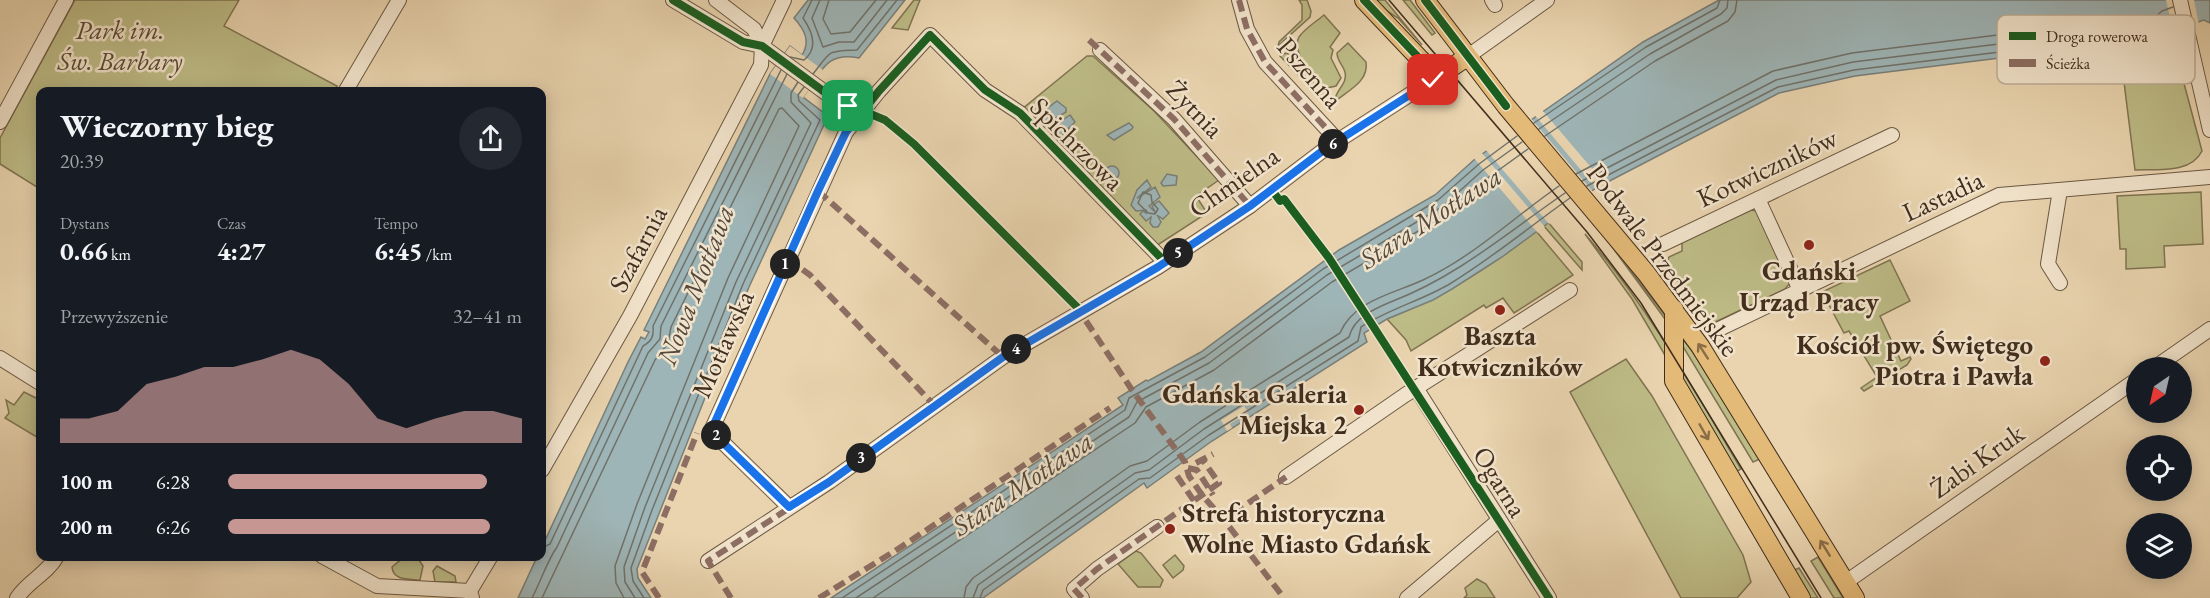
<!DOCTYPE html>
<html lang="pl">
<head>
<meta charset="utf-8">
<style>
  :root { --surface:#171b24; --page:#242831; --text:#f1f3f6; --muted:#9ea1a6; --accent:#c59692 }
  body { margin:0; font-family:"EB Garamond",serif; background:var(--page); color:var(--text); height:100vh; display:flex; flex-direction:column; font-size:22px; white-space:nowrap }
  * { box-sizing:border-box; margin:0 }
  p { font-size:20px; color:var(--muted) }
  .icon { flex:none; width:33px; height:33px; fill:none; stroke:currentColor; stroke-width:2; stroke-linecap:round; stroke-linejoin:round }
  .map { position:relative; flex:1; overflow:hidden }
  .sheet { position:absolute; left:36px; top:87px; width:510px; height:474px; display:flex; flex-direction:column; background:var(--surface); border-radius:12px; box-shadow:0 3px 15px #0003 }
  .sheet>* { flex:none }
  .needle { width:39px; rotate:214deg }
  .buttons { position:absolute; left:2126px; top:357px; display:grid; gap:12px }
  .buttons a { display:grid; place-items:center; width:66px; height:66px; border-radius:50%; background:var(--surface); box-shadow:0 3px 15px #0003; font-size:30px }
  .pin { position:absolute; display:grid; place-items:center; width:51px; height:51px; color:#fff; margin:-26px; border-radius:12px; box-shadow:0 3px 9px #0006 }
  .km { position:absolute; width:30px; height:30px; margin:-15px; border-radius:50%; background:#222; color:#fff; font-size:16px; line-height:30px; text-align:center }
  .round { display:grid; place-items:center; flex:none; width:63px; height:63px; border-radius:32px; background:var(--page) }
  .head { display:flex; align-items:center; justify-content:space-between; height:102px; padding:0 24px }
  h1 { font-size:33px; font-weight:700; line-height:45px }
  .metrics { display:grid; grid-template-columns:repeat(3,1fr); gap:9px; height:102px; padding:6px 24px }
  .metrics div { display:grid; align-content:center }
  .metrics b { font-size:26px; font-weight:700 }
  .metrics small { font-size:16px; font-weight:400 }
  .metrics p { font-size:16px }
  .chart { height:168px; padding:12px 24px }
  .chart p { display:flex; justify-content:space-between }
  .chart svg { width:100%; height:108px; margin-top:6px; fill:var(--accent); opacity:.7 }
  ul { padding:0 24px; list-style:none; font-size:20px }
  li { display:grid; grid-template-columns:96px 72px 1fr; align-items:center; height:45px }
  li i { height:15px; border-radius:8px; background:var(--accent) }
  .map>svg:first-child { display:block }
</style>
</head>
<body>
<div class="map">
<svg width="2210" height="598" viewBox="0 0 2210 598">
  <rect width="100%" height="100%" fill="#e9d4af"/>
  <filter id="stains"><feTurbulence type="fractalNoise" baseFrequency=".00333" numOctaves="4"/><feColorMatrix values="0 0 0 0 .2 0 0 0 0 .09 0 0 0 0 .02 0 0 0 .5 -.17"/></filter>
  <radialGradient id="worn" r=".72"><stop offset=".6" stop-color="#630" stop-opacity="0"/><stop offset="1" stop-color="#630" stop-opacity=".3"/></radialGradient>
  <g fill="#bdbb86" stroke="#807452" stroke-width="1.5">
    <polygon points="75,0 239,0 224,26 337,86 334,92 40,92 40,189 0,164 0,138"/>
    <polygon points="914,0 920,0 908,30 892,28"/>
    <polygon points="1299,0 1307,0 1311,11 1310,17 1278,46 1279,42 1302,20 1302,5"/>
    <polygon points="1378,0 1385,0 1422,45 1398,18 1376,4"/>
    <polygon points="1403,0 1410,0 1435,33 1432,35"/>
    <path d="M1324 15 1340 33 1330 47 1333 50 1331 58 1341 78 1336 86 1327 88C1315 83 1291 52 1299 37 1304 29 1317 21 1324 15Z"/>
    <path d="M1348 43 1366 62C1369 81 1349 90 1337 100L1335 99C1337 89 1348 83 1345 72 1343 65 1337 61 1337 53Z"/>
    <path d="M1286 53C1306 59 1307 86 1328 92L1327 105 1280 56Z"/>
    <polygon points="1087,56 1093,56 1154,111 1219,180 1196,196 1207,213 1156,246 1022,109"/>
    <path d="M2178 61 2202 151C2191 174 2157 169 2135 170L2123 74Z"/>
    <polygon points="2201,192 2203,244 2164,246 2165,267 2126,269 2126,249 2120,249 2117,196"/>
    <polygon points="1751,210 1756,211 1790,283 1785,289 1709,325 1666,265 1669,257 1682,251 1682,241"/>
    <polygon points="1547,221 1582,262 1582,270 1543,225"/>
    <polygon points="1596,225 1692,351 1760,459 1753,462 1673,330"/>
    <path d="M1536 231 1573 275 1514 313 1503 298 1486 308 1484 305 1411 351 1406 340 1387 319C1446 295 1486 270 1536 231Z"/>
    <path d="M1585 234C1647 305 1693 388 1741 469L1734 473 1632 299Z"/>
    <polygon points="1890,260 1910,301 1880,316 1901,361 1910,357 1911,359 1907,365 1864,391 1861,388 1877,377 1849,331 1844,333 1822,292"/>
    <polygon points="1626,359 1652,396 1743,555 1751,582 1737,598 1681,598 1570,392"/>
    <polygon points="24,392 40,400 40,439 5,418 9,413 6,400 14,405"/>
    <polygon points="1136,551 1141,553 1163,580 1160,587 1138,587 1118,564"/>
    <polygon points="1175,555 1184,566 1183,570 1173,578 1163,565"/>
    <path d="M404 557H417L423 566 420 580C409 579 393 581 392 567Z"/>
    <polygon points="1818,557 1843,598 1834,598 1811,561"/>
    <polygon points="437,566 455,576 456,582 435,582 433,571"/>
    <polygon points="1799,568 1818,598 1809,598 1792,571"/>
    <polygon points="1477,579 1486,584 1495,598 1464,598 1467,595 1465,588"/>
  </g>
  <g fill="#9eb5b7" stroke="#797f79" stroke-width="1.5">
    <path d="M808 0H905L859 58C825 51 821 73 803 97L828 116 749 287 637 569 638 578 651 598H518L537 557 542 556V547L628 362 641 337 645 339 649 332 644 330 770 74 790 46 802 55C811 41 804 29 794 18Z"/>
    <polygon points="1719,0 2210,0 2210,23 2204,20 2174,30 2163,44 2024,55 1855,76 1779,93 1596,188 1502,257 1452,289 1433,300 1387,319 1364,333 1367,342 1212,441 1147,488 1144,483 983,598 831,598 1123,405 1118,398 1146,380 1148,381 1201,352 1339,250 1435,195 1475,159 1643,42"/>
    <polygon points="1057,101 1066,108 1066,112 1046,124 1041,120 1041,113"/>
    <polygon points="1070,115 1075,122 1059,138 1056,137 1051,128"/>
    <polygon points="1129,123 1133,127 1132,129 1114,140 1107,135"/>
    <circle cx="1112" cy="173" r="7"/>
    <polygon points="1167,174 1177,176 1176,185 1163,186 1161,183"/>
    <polygon points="1147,180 1151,187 1137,198 1155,187 1160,197 1149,206 1156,213 1152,206 1159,201 1169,213 1163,219 1157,215 1161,222 1158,227 1153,227 1150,223 1151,217 1146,221 1140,214 1143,211 1146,213 1146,210 1136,211 1131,205 1137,190"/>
  </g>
  <g fill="#e9d4af">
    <polygon points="2166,0 2194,0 2199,25 2174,34"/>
    <polygon points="790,46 823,70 803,98 770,74"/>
    <polygon points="1540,108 1542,110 1606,185 1598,190 1596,188 1533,113"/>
    <polygon points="1529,116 1594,193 1549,224 1485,149"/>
    <polygon points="1481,152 1545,227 1538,233 1473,157"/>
    <polygon points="1244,406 1248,412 1230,424 1232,428 1227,431 1221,420"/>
  </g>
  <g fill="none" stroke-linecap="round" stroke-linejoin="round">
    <g stroke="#70726a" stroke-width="1.5">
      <polyline points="820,0 812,18 823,47 839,42 854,42 887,0"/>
      <polyline points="829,0 823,19 831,34 850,32 876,0"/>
      <path d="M790 57 804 60C819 48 812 31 803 18L812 0"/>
      <path d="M813 74C832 49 828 51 857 50L897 0"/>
      <polyline points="1534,123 1646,47 1717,8 1720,0"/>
      <polyline points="1539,129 1650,54 1721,14 1727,8 1728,0"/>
      <polyline points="1545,136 1655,61 1728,21 1735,12 1737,0"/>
      <polyline points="1576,174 1773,71 1852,53 2022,32 2150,22 2162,11 2173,7"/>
      <polyline points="1582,181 1776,80 1853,62 2023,41 2155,31 2165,20 2175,16"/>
      <polyline points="1587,186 1778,87 1854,70 2024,49 2159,38 2170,26 2177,23"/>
      <polygon points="1143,192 1151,195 1152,202 1158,209 1155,214 1148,213 1138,203"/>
      <path d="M542 548 550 544 643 346C652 341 654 336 653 326L781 70"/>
      <path d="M532 598C541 581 547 561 557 547L648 353 660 339 661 326 787 74"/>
      <polyline points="542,598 655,360 668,343 671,327 779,109 782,108 799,126 728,278 637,504 615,566 616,583 624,598"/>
      <polyline points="635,598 625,582 624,567 645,507 736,282 811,123 791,102 791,93 798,82"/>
      <polyline points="644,598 633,581 631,568 652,510 743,284 820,120 799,101 798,95 804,87"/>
      <polyline points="842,598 1125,410 1129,398 1205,357 1323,269 1438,200 1479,164 1517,136"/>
      <polyline points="856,598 1129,417 1137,402 1209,363 1327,275 1442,207 1483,170 1522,142"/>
      <polyline points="873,598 1135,423 1146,407 1214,370 1332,282 1447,214 1489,177 1528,149"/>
      <path d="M964 598 966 587 973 578 1130 466 1147 461 1200 422 1340 333C1354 300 1393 294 1423 280 1473 257 1514 217 1559 186"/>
      <path d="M973 598 978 585 1135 473 1149 470 1204 429 1349 337C1354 317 1374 309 1393 301 1458 276 1508 232 1565 193"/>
      <path d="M980 598 983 590 1139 479 1150 478 1209 435 1358 341 1361 327C1389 309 1420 301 1448 285 1491 259 1529 227 1570 198"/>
    </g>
    <defs>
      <g id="minor">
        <polyline points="673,0 743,42 762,46 834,99 864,110"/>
        <polyline points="716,0 754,29 762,46"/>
        <polyline points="1239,0 1247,29 1265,62 1338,141"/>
        <polyline points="1492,0 1495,5"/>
        <polyline points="2180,0 2210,130"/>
        <polyline points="1100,50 1174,119 1250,206"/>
        <polyline points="1467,57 1547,0"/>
        <polyline points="345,92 399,0"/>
        <polyline points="0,122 66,0"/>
        <polyline points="1758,199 1800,290"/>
        <polyline points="1663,244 1892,135"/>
        <polyline points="2060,283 2048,264 2060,190"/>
        <polyline points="1715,331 1999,195 2210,177"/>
        <polyline points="0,358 40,383"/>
        <polyline points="2154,368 2210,329"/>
        <polyline points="1416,388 1549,598"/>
        <polyline points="542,470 630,316 761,65 762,46 784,0"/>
        <polyline points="1286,477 1405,395 1570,290"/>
        <polyline points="789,507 711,431 846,132 879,91 930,35 985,90 1020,113 1165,262"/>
        <polyline points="322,556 377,586 470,591"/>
        <polyline points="708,561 829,482 1003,357 1158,267 1250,206 1325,149 1437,77"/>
        <polyline points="1846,582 2136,380"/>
        <path d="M17 598C28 581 47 574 57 556"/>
        <polyline points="472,598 470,591 491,556"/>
        <polyline points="1082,598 1074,589 1097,569 1157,527"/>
        <polyline points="1407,598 1499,520"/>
      </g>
      <g id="major">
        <polyline points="1364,0 1437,77 1467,57"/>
        <polyline points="1425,0 1506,106 1646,273 1700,346 1855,598"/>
        <polyline points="1674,309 1674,381 1801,598"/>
      </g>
    </defs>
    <use href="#minor" stroke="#6c5842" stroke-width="16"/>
    <use href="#major" stroke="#422e1d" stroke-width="20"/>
    <use href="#minor" stroke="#f1e3cb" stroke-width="14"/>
    <use href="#major" stroke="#e4ba78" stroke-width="18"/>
    <polyline stroke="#422e1d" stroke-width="1.5" points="1389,0 1587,232 1641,303 1821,598"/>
    <g stroke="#8d6e63" stroke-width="6" stroke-dasharray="12 6" stroke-linecap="butt">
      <polyline points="1239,0 1247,29 1265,62 1338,141"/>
      <polyline points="1089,40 1174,119 1250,206"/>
      <polyline points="818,191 1003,357"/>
      <polyline points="1268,193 1352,132"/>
      <polyline points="788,259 810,275 935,406"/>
      <polyline points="1076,306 1132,390 1185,462 1189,476 1202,495 1224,520 1284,598"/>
      <polyline points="1196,463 1213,454"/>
      <polyline points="1188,468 1197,470 1213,495"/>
      <polyline points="1177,476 1194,501"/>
      <polyline points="1222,514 1224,520 1286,477"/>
      <polyline points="659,598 642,572 697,433"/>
      <polyline points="731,598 708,561 829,482 1003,357 1083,309"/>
      <polyline points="819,598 898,549 1110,408"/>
      <polyline points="1082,598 1074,589 1097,569 1219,483 1202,459"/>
    </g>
    <defs>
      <g id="cycleway">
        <polyline points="673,0 743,42 762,46 834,99 885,120 914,144 1080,310 1097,304 1158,267 1272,190 1280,201 1284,199 1329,258 1549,598"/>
        <polyline points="1364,0 1437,77"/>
        <polyline points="1425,0 1506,106"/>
        <polyline points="789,507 711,431 846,132 879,91 930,35 985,90 1020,113 1165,262"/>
      </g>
    </defs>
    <use href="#cycleway" stroke="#f1e3cb" stroke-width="11"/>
    <use href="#cycleway" stroke="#1b5e20" stroke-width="8"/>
  </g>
  <defs><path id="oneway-shaft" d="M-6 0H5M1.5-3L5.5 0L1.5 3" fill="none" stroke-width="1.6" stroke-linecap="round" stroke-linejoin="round" transform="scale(1.5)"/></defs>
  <g stroke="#8b6d46">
    <use href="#oneway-shaft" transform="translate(1703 351) rotate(-123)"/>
    <use href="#oneway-shaft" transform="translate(1704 432) rotate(60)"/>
    <use href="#oneway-shaft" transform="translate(1825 548) rotate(-122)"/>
  </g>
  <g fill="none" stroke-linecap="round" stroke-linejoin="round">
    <defs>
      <polyline id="route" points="848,106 864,110 846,132 818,191 711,431 789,507 829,482 1003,357 1158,267 1250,206 1325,149 1433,80"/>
    </defs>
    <use href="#route" stroke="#fff" stroke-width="12"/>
    <use href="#route" stroke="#1a73e8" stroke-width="8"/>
  </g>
  <g fill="#8f2418" stroke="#f1e3cb" stroke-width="2">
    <circle cx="1809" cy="245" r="6"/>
    <circle cx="1500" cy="310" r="6"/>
    <circle cx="2045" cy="361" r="6"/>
    <circle cx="1359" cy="410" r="6"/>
    <circle cx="1170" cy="529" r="6"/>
  </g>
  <g text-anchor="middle" stroke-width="5" stroke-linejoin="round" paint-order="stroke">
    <g font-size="27" font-style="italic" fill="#5b4a32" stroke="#f1e3cb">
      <text x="120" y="39">Park im.<tspan x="120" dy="31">Św. Barbary</tspan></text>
    </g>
    <g font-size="27" fill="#422e1d" stroke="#f1e3cb">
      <text transform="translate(1310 73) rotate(49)" y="9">Pszenna</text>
      <text transform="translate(1195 109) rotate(46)" y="9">Żytnia</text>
      <text transform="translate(1077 144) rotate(45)" y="9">Spichrzowa</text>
      <text transform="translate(1767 168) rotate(-25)" y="9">Kotwiczników</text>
      <text transform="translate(1234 182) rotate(-35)" y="9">Chmielna</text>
      <text transform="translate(1943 196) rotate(-25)" y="9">Lastadia</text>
      <text transform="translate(638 249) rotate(-62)" y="9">Szafarnia</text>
      <text transform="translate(1663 260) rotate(53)" y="9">Podwale Przedmiejskie</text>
      <text transform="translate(723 344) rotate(-66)" y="9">Motławska</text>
      <text transform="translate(1977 461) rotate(-35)" y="9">Żabi Kruk</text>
      <text transform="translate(1500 482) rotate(58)" y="9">Ogarna</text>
    </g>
    <g font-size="27" font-weight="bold" fill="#422e1d" stroke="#f1e3cb">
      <text x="1809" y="280">Gdański<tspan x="1809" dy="31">Urząd Pracy</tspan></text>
      <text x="1500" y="345">Baszta<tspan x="1500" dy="31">Kotwiczników</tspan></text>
      <text x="2033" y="354" text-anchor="end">Kościół pw. Świętego<tspan x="2033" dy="31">Piotra i Pawła</tspan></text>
      <text x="1347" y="403" text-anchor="end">Gdańska Galeria<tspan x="1347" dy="31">Miejska 2</tspan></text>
      <text x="1182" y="522" text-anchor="start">Strefa historyczna<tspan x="1182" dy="31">Wolne Miasto Gdańsk</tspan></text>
    </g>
    <g font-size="28" font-style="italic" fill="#54493c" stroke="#f1e3cb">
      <text transform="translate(1430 217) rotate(-33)" y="10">Stara Motława</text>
      <text transform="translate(695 285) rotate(-69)" y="10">Nowa Motława</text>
      <text transform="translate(1022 483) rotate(-34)" y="10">Stara Motława</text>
    </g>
  </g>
  <rect x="1997" y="15" width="198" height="69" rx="9" fill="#f1e3cb" stroke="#bcad97" stroke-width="1.5"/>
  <rect x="2009" y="32" width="27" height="8" fill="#1b5e20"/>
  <rect x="2009" y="59" width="27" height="8" fill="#8d6e63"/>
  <g font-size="16" fill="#422e1d">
    <text x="2046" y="42">Droga rowerowa</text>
    <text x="2046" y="69">Ścieżka</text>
  </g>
  <rect width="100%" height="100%" filter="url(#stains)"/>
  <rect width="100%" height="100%" fill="url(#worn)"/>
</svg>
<div class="buttons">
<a><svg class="needle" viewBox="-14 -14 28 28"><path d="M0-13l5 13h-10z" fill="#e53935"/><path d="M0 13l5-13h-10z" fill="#9ea1a6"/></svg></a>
<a><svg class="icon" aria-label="locate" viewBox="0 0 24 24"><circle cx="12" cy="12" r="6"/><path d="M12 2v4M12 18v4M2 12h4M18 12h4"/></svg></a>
<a><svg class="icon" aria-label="layers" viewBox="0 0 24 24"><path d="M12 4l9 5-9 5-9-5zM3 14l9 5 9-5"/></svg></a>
</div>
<div class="pin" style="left:848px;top:106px;background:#1e9e55"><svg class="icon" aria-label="arrive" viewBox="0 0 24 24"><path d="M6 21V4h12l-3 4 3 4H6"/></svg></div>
<div class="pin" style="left:1433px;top:80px;background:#d93025"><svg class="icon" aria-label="check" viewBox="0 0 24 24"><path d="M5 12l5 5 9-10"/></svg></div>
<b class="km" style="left:785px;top:264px">1</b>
<b class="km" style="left:716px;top:435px">2</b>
<b class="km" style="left:861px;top:458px">3</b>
<b class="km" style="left:1016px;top:349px">4</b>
<b class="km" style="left:1178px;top:253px">5</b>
<b class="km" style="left:1333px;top:144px">6</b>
<section class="sheet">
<div class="head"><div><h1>Wieczorny bieg</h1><p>20:39</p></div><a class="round"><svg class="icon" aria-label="share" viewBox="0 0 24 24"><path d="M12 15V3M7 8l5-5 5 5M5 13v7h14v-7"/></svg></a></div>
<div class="metrics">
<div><p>Dystans</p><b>0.66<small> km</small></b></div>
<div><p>Czas</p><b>4:27</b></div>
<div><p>Tempo</p><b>6:45<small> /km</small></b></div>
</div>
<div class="chart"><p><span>Przewyższenie</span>32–41 m</p>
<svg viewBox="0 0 160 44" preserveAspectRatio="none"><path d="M0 44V34L10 34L20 31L30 20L40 17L50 13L60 13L70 10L80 6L90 10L100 20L110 34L120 38L130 34L140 31L150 31L160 34V44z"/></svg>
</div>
<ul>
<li><b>100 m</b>6:28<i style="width:88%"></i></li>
<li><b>200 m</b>6:26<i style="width:89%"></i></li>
</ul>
</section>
</div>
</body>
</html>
